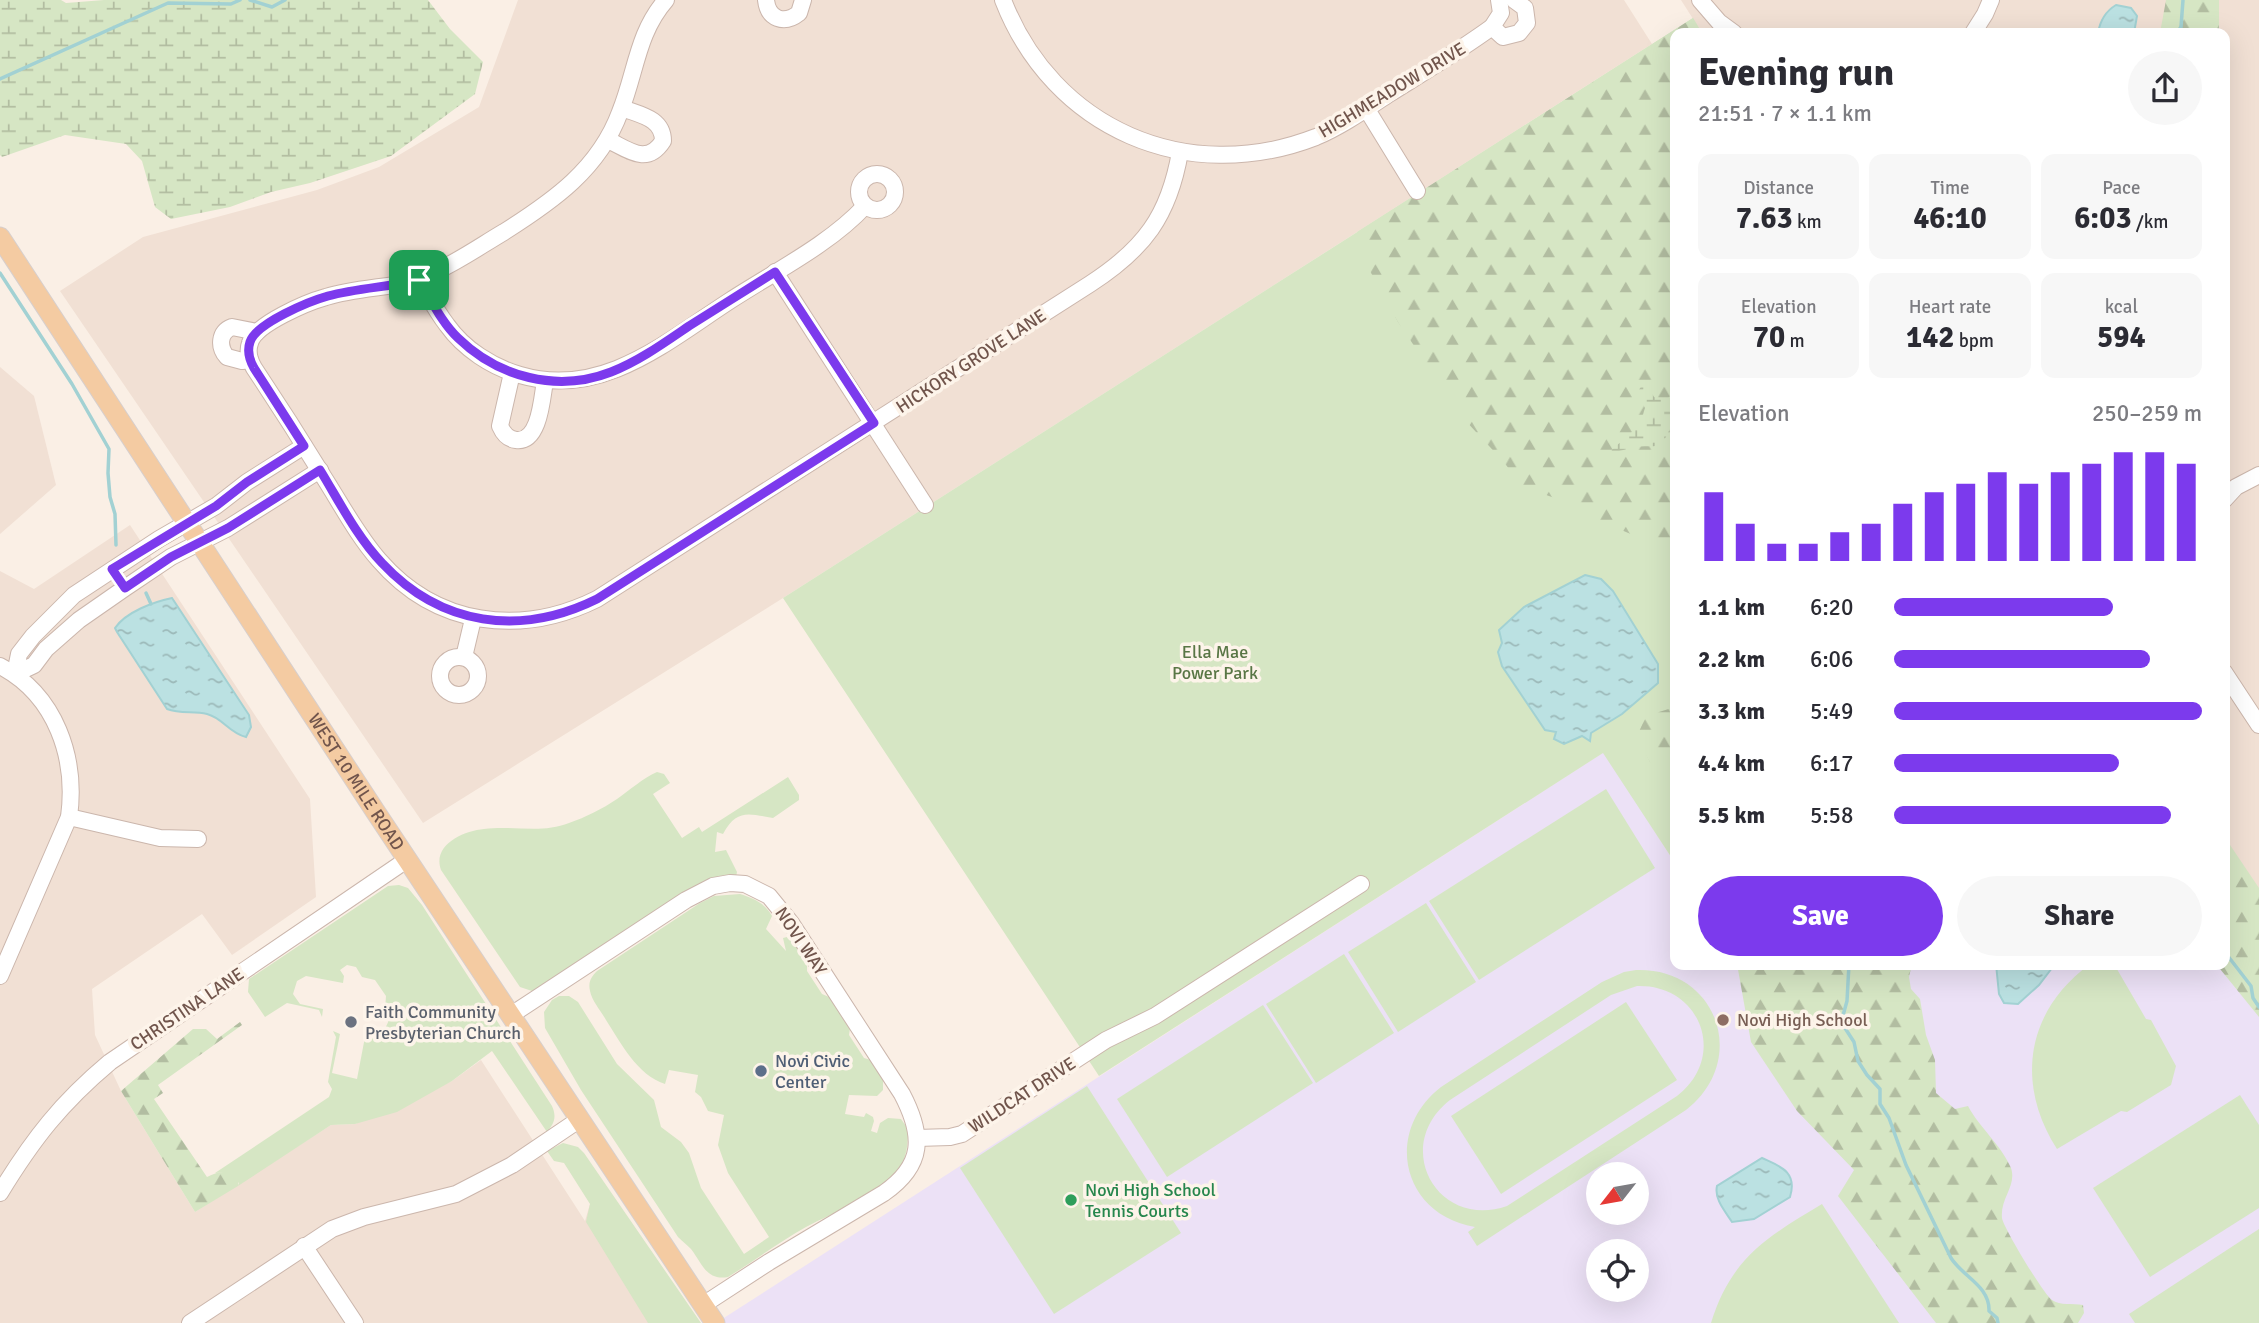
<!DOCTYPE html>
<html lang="en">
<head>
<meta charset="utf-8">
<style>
  :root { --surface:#fff; --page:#f7f7f7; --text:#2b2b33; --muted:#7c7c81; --accent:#7c3aed }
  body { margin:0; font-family:Signika,sans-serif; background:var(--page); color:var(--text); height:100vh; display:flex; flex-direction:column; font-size:26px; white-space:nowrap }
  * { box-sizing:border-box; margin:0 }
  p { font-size:23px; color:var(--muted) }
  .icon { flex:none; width:38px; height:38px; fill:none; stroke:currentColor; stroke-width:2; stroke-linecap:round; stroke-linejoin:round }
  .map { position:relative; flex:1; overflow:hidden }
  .side { position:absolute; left:1670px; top:28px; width:560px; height:942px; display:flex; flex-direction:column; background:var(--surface); border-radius:14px; box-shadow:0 7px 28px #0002 }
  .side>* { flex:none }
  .needle { width:46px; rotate:239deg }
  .controls { position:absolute; left:1586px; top:1162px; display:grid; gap:14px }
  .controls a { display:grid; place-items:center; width:63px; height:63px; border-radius:50%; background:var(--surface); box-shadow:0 7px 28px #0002; font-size:35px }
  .pin { position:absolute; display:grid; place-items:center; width:60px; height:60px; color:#fff; margin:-30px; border-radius:14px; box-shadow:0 4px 10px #0006 }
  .round { display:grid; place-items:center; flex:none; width:74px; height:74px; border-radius:37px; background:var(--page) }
  .summary { display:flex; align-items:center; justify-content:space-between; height:119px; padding:0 28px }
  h1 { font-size:38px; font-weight:700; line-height:52px }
  .stats { display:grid; grid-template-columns:repeat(3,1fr); gap:10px; height:119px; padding:7px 28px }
  .stats div { display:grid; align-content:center; border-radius:14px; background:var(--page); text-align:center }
  .stats b { font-size:30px; font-weight:700 }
  .stats small { font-size:19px; font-weight:400 }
  .stats p { font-size:19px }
  .chart { height:196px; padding:14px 28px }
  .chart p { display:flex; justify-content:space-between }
  .chart svg { width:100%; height:126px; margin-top:7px; stroke:var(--accent); stroke-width:6 }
  .primary-button { display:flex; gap:14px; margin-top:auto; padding:14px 28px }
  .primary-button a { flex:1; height:80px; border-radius:42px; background:var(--accent); color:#fff; font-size:28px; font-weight:700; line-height:80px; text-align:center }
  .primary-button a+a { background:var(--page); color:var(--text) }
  ul { padding:0 28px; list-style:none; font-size:23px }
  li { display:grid; grid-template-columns:112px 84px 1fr; align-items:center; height:52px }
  li i { height:18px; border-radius:9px; background:var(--accent) }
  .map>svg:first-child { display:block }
</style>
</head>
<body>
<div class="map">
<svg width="2259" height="1323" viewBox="0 0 2259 1323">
  <defs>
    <pattern id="forest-firs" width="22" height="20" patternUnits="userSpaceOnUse" patternTransform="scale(1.75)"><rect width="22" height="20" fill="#d6e6c4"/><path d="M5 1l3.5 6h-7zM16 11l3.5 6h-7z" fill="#b2bda1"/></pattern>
    <pattern id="wetland-marsh" width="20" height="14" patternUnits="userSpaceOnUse" patternTransform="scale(1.75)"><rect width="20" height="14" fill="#d6e6c4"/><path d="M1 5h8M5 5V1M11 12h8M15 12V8" fill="none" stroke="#b2bda1"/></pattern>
    <pattern id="water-ripples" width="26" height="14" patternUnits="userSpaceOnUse" patternTransform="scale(1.75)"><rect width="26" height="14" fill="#bbe1e2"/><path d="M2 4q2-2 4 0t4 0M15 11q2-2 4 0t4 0" fill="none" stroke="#9cb9b9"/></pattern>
  </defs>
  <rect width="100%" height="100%" fill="#faefe5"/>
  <g fill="#f1e0d4">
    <polygon points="518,0 1624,0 1652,44 783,598 423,823 60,291 143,237 317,190 379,167 479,107"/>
    <polygon points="1681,0 2168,0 2162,33 1702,33"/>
    <polygon points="2219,0 2259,0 2259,890 2224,838 2224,33 2219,33"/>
    <polygon points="0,367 34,396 56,485 0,534"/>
    <polygon points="130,525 310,799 316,897 232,955 202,914 92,989 95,1035 121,1091 195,1212 331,1125 355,1124 452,1081 481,1060 585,1221 590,1204 669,1323 0,1323 0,571 34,589"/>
  </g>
  <path fill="#ece1f6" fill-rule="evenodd" d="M1604 752 1675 863V964H2224L2259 890V1323H716ZM1598 1174H1636V1213H1598ZM1598 1251H1636V1290H1598Z"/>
  <g fill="#d6e6c4" fill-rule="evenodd">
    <polygon points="1693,18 1702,33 1675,33 1675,863 1603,753 1099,1076 783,598"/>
    <path d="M657 772 664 774 670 783 653 794 682 838 699 827 702 832 788 777 799 795V800L773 818C749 814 737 808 723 834L717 832 715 852 726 850 737 872 736 877 540 989 532 991 520 987 441 870C432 845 463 831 484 829 512 825 542 834 569 823 586 817 602 809 617 799 630 790 643 778 657 772Z"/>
    <polygon points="1606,789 1655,868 1479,980 1429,901"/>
    <path d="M399 885 408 888 422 905 552 1106C557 1117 554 1124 547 1132L492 1051 452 1081 397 1112 355 1124 331 1125 238 1186 239 1183 228 1172 215 1173 329 1097 332 1089 328 1082 336 1037 333 1031 340 1034 332 1073 357 1079 365 1037 374 1039 383 1033 390 1018 385 1010 386 996 375 980 362 977 356 967 347 965 340 970 344 976 343 983 306 976 297 981 293 994 300 1004 323 1009 322 1017 319 1010 287 1003 265 1017 248 992 249 979 388 886Z"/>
    <path d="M740 894C753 898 765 903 772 916L766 929 786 951 783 938 787 937 793 942 807 963V971L822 994 829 997 850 1028 849 1035 864 1058 871 1060 883 1079V1090L877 1096 849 1095 845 1114 864 1117 866 1113 873 1117 874 1121 871 1131 877 1133 880 1123 888 1118 901 1119 908 1129C908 1144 907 1158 898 1170 878 1197 834 1212 806 1227 779 1242 754 1261 728 1277 706 1281 702 1263 691 1249 687 1245 682 1241 678 1237L581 1090 545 1028 544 1012 552 1000 559 996H569L578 1002 617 1064 654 1100 661 1127 681 1142 689 1153 701 1188 744 1254 769 1237 728 1173 718 1145 724 1115 708 1111 701 1097 695 1092 698 1075 669 1070 665 1084C637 1075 621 1043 606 1020 601 1011 592 1001 590 991 588 982 591 977 597 971L700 903 714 896Z"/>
    <polygon points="1426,903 1476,982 1398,1032 1348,952"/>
    <polygon points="1344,954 1394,1033 1316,1083 1266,1004"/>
    <path d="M2090 964H2114L2146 1019 2151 1020 2176 1066 2171 1085 2127 1112 2121 1111 2057 1149C2015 1083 2026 1011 2090 964Z"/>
    <path d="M1636 970C1717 967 1750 1060 1686 1110L1477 1246 1468 1232 1475 1227C1402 1215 1383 1132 1441 1087L1602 982 1624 972ZM1637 986C1701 984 1728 1057 1677 1096L1507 1206C1437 1230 1391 1146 1450 1100L1611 995Z"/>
    <polygon points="1626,1002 1677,1080 1501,1194 1451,1116"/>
    <polygon points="1263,1005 1313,1083 1167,1177 1117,1099"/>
    <polygon points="1087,1086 1181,1233 1054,1314 960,1168"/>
    <polygon points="2240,1095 2259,1125 2259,1208 2150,1277 2093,1188"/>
    <polygon points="563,1143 578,1147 584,1153 701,1323 648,1323 586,1222 590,1204 564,1163 554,1161 547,1151"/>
    <path d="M1822 1204 1899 1323H1711C1731 1258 1767 1237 1822 1204Z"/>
    <polygon points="2259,1229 2259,1323 2135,1323 2129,1314"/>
  </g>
  <g fill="url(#forest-firs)">
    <polygon points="2166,0 2219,0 2219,33 2160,33"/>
    <polygon points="1693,18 1702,33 1675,33 1675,560 1659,546 1600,521 1569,503 1523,487 1503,461 1463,418 1398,322 1370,271 1357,232"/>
    <polygon points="1675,707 1675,773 1650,762 1637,736 1646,716"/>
    <polygon points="2224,836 2259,888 2259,1017 2216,964 2224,964"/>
    <path d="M1737 964H1912L1909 977 1911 989 1920 999 1926 1035 1935 1060 1936 1093 1955 1109 1968 1106C1979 1127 2002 1146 2011 1168 2017 1186 2000 1198 2002 1218 2003 1227 2044 1295 2052 1300 2060 1306 2073 1303 2083 1305L2084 1313 2078 1323H1936L1838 1196 1854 1170 1797 1111 1751 1042Z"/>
    <path d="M240 1022 242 1025 158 1085 163 1093 154 1099 207 1177C217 1172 231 1168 239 1178L238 1186 195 1212 121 1091 193 1029H206L217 1039Z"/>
  </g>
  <g fill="url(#wetland-marsh)">
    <polygon points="0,0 61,0 66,3 104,0 428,0 450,29 483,62 475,94 391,156 310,183 271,192 230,207 171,219 155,207 142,161 126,144 65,135 2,157 0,155"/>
    <path d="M1642 385H1647L1654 397 1666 401 1675 390V424L1672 425C1658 453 1662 444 1636 447 1626 449 1616 452 1607 454L1639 426 1645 408 1637 393Z"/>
  </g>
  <g fill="url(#water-ripples)" stroke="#a2d1d3" stroke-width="2">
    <path d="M2116 5 2131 8 2137 16 2134 33H2098C2100 21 2106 11 2116 5Z"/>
    <polygon points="1585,575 1601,579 1613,591 1658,664 1658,683 1622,714 1591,733 1590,741 1582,736 1564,744 1554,739 1556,732 1545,730 1502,666 1498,652 1502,643 1499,630 1524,607"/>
    <path d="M172 598 249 715 251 727 246 737C229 733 223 718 207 714 193 711 180 714 167 709L117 632 115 628C126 612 153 602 172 598Z"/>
    <polygon points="1996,964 2055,964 2039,985 2018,1004 2004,1003 1999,994"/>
    <path d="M1762 1158C1779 1166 1798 1171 1790 1197L1754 1219 1732 1222C1725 1211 1714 1199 1717 1186Z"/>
  </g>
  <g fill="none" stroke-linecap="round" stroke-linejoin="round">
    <g stroke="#a2d1d3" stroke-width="3.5">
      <polyline points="250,0 272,7 285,0"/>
      <polyline points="2177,33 2181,27 2183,0"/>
      <polyline points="0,79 168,3 231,4 240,0"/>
      <polyline points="0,273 72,384 109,449 108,473 110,497 115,514 116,545"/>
      <polyline points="146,593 151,604"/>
      <polyline points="2224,951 2251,986 2253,998 2259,1007"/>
      <path d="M1849 964 1847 1001 1842 1019 1843 1025 1854 1042 1858 1061 1867 1075 1880 1089V1104L1889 1118 1906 1165 1951 1258C1963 1277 1990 1286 1989 1311L1997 1318 1998 1323"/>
    </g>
    <defs>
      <g id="minor">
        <path d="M666 0C637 33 636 73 620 112 599 169 553 201 504 232 482 245 462 259 439 270 432 274 424 279 415 281 386 288 355 288 326 297 308 302 255 324 250 343 247 351 250 361 254 368 278 404 301 440 323 476 341 504 357 535 379 560 436 626 520 637 597 599L1090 284C1144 249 1169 216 1180 152"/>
        <path d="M766 0C768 19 784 25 799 13L803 0"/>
        <path d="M1003 0C1053 129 1187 187 1316 137 1342 126 1366 109 1389 94 1424 72 1459 51 1492 27L1501 13 1499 0"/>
        <polyline points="1700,0 1719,22 1734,33"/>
        <polyline points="1492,27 1503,37 1519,33 1527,23 1525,8 1514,0"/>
        <polyline points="1973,33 1985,14 1991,0"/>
        <polyline points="1366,108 1417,191"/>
        <path d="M608 140C629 150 647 166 663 141 663 118 640 115 622 108"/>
        <circle cx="877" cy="192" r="18"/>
        <polyline points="775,272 925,505"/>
        <path d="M419 280C428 295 436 311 447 325 464 349 492 367 520 375 602 399 666 342 731 300 774 272 830 244 865 206"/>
        <path d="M250 360 242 361 227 357C218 347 219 332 232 327L257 332"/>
        <path d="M512 373 500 426C503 433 507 439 516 440 540 443 542 397 545 381"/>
        <polyline points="304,446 247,482 216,506 159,539 74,595 33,636 19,654 15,674 34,665 46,649 79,620 125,588 171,557 228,528 320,470"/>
        <polyline points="2224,500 2236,487 2259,475"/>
        <circle cx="459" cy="676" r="19"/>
        <polyline points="464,657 473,619"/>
        <path d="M0 666C56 695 77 758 69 817L0 976"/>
        <polyline points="2224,672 2259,725"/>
        <polyline points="69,817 160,838 198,839"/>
        <path d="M511 1015 686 900 713 886 730 883 745 884 769 896 791 923 902 1094C924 1136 924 1165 884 1193L769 1262 703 1305"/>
        <polyline points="917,1138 950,1137 962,1134 1106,1040 1155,1016 1361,884"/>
        <path d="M0 1193C33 1139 61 1103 110 1062L408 859"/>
        <polyline points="304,1246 355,1323"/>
        <polyline points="190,1323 332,1229 364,1217 456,1194 512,1165 580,1119"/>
      </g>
      <g id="major">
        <path id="s1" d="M0 237 375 811 715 1323"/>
      </g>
    </defs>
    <use href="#minor" stroke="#cbb6ac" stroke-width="18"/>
    <use href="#major" stroke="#d7cfcd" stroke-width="21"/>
    <use href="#minor" stroke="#fff" stroke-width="16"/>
    <use href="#major" stroke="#f4cba2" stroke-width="19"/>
  </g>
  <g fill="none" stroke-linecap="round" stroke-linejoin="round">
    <defs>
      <path id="route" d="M775 272 874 423 597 599C520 637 441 626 382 563 357 537 339 501 320 470L228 528 171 557 125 588 112 569 216 506 247 482 304 446 254 368C250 361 247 351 250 342 256 323 310 301 328 296 358 288 389 287 419 280 431 299 441 322 458 338 498 377 557 393 611 372 639 361 664 343 689 326 718 308 746 290 775 272Z"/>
    </defs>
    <use href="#route" stroke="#fff" stroke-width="14"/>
    <use href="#route" stroke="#7c3aed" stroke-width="9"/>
  </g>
  <circle fill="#8d6e63" stroke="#fdf4ea" stroke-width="2.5" cx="1723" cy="1020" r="7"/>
  <circle fill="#6b7280" stroke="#fdf4ea" stroke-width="2.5" cx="351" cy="1022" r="7"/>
  <circle fill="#5c6f8a" stroke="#fdf4ea" stroke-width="2.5" cx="761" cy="1071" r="7"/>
  <circle fill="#2e9e5b" stroke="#fdf4ea" stroke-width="2.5" cx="1071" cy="1200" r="7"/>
  <g text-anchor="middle" stroke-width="7" stroke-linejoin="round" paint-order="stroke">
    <g font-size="18" fill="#71554c" stroke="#fdf4ea">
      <text transform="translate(1392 90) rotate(-31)" y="6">HIGHMEADOW DRIVE</text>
      <text transform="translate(971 361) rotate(-33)" y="6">HICKORY GROVE LANE</text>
      <text dy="6" stroke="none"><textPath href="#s1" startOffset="651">WEST 10 MILE ROAD</textPath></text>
      <text transform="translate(801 941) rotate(56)" y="6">NOVI WAY</text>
      <text transform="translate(187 1009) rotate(-34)" y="6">CHRISTINA LANE</text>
      <text transform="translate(1022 1095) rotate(-33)" y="6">WILDCAT DRIVE</text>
    </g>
    <g font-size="18" fill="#597645" stroke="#fdf4ea">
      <text x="1215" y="658">Ella Mae<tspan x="1215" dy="21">Power Park</tspan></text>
    </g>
    <g font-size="18" fill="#5b616d" stroke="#fdf4ea" text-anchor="start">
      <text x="365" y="1018">Faith Community<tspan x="365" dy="21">Presbyterian Church</tspan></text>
    </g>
    <g font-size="18" fill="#785e54" stroke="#fdf4ea" text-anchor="start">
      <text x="1737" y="1026">Novi High School</text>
    </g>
    <g font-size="18" fill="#4e5e75" stroke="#fdf4ea" text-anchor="start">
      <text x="775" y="1067">Novi Civic<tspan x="775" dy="21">Center</tspan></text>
    </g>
    <g font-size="18" fill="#27864d" stroke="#fdf4ea" text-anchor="start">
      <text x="1085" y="1196">Novi High School<tspan x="1085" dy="21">Tennis Courts</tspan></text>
    </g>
  </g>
</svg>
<div class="controls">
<a><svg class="needle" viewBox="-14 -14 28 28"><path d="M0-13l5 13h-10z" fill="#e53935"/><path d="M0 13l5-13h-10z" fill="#7c7c81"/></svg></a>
<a><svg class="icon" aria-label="locate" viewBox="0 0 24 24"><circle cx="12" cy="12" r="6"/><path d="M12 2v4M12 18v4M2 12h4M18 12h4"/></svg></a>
</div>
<div class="pin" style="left:419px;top:280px;background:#1e9e55"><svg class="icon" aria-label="arrive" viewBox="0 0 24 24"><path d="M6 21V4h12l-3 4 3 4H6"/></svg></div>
<section class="side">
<div class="summary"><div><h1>Evening run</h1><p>21:51 · 7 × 1.1 km</p></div><a class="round"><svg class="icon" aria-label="share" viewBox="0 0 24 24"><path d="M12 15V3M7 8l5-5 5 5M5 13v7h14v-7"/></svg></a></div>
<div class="stats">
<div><p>Distance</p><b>7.63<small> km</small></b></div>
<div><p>Time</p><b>46:10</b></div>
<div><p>Pace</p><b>6:03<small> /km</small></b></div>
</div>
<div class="stats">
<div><p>Elevation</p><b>70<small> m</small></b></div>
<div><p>Heart rate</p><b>142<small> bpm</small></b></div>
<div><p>kcal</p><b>594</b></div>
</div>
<div class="chart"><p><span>Elevation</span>250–259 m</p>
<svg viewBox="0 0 160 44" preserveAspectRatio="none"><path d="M5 44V20M15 44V31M25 44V38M35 44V38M45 44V34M55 44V31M65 44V24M75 44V20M85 44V17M95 44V13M105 44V17M115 44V13M125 44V10M135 44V6M145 44V6M155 44V10"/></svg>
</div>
<ul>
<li><b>1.1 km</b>6:20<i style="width:71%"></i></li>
<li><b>2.2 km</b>6:06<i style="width:83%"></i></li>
<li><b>3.3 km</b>5:49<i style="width:100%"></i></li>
<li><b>4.4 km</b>6:17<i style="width:73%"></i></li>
<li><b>5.5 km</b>5:58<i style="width:90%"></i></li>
</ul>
<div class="primary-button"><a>Save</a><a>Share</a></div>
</section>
</div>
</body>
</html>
